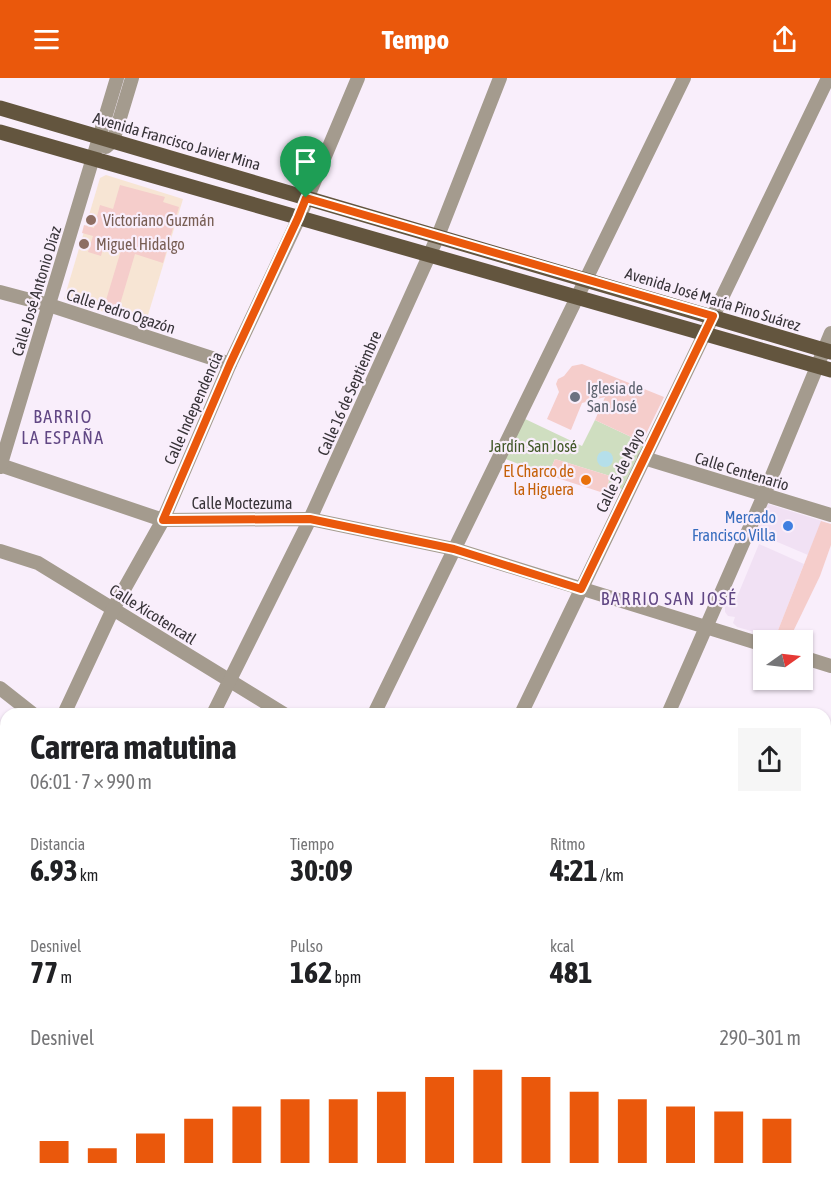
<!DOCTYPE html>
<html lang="es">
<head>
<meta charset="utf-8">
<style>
  :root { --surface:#fff; --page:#f6f6f6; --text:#202124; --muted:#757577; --accent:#ea580c }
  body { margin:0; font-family:"Asap Condensed",sans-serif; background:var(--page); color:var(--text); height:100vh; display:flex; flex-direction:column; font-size:22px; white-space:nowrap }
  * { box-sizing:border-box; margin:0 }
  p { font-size:20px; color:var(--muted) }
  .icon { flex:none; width:33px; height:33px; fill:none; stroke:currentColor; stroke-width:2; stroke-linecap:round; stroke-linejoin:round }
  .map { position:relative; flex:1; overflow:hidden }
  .panel { position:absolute; left:0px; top:630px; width:831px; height:488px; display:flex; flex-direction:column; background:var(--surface); border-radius:18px 18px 0 0; box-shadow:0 2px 4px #0004 }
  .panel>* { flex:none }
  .needle { width:39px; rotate:76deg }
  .fabs { position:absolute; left:753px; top:552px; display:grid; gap:12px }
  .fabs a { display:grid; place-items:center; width:60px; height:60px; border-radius:0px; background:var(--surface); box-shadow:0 2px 4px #0004; font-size:30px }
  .pin { position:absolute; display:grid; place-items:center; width:51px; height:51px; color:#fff; margin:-62px -26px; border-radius:50% 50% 50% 0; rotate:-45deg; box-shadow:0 0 6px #0007 }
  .pin .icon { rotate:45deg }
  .round { display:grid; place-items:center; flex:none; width:63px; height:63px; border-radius:0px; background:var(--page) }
  .overview { display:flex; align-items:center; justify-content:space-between; height:102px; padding:0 30px }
  h1 { font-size:33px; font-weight:700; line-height:45px }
  .stats { display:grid; grid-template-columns:repeat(3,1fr); gap:9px; height:102px; padding:6px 30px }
  .stats div { display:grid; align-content:center }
  .stats b { font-size:30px; font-weight:700 }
  .stats small { font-size:16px; font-weight:400 }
  .stats p { font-size:16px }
  .chart { height:168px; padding:12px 30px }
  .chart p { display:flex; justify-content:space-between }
  .chart svg { width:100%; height:108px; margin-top:6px; stroke:var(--accent); stroke-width:6 }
  header { display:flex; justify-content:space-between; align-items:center; height:78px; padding:0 30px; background:var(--accent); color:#fff; font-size:27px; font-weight:700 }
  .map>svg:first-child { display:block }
</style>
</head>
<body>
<header><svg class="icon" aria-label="menu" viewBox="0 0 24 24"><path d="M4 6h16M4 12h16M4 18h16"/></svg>Tempo<svg class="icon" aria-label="share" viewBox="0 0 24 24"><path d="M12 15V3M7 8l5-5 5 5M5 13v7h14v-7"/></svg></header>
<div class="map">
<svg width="831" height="1117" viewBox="0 0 831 1117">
  <rect width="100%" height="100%" fill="#f9eefb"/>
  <g fill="#f1e1f4">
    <polygon points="768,426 822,443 808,477 754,454 765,427"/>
    <polygon points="759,466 804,486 775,560 737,549 733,545 735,539 728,538 725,534 725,529 731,524 733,518 737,519"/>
  </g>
  <polygon fill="#f7e5d4" points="106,97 183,121 145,247 64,221 100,100"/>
  <g fill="#cfdec0">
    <polygon points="523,340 582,368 595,342 644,365 622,411 608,406 610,398 555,381 548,397 503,380"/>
    <polygon points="11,1112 37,1112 49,1117 9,1117"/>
  </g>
  <circle fill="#b5dfea" cx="605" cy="381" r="8"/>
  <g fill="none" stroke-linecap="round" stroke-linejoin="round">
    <g stroke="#b5dfea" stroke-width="18">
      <polyline points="0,713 6,716"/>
      <polyline points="491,1112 503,1117"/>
    </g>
  </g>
  <g fill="#f5cdcb">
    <polygon points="120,107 165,119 163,124 179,129 163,185 135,176 118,233 104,229 122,169 105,164 101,178 88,174 93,158 82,155 84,147 94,150 100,127 113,131"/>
    <polygon points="582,286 664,319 642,364 595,342 605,319 582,325 571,352 547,341 559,314 556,306 558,301 564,298 572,288"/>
    <polygon points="555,381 610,398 608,406 620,410 616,419 548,397"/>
    <polygon points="821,443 831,446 831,467 820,498 789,562 775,560"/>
  </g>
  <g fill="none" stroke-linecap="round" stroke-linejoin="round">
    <g stroke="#a49b8e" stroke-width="14">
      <polyline points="106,69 113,63 132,0"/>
      <polyline points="0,214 49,227 230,286"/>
      <polyline points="644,380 831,437"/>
      <polyline points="0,387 163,442 310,441 454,471 764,567"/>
      <polyline points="0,389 117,0"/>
      <polyline points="0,473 38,485 284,636"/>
      <polyline points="802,579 831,588"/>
      <polyline points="0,610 33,636"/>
      <polyline points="64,636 113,531 163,442 230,286 299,140 358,0"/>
      <polyline points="213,636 310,441 438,158 500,0"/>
      <polyline points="374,636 684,0"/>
      <polyline points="521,636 828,0"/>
      <polyline points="668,636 764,417 831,255"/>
      <polyline points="825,773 831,758"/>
      <polyline points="0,784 6,769"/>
      <polyline points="0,798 6,801"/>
      <polyline points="825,841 831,843"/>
      <polyline points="0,889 6,892"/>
      <polyline points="825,1050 831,1053"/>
      <polyline points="2,1088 6,1080"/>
      <polyline points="44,1112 57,1117"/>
      <polyline points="372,1112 380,1117"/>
      <polyline points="2,1117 6,1107"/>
      <polyline points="138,1117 140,1112"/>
      <polyline points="285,1117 288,1112"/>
      <polyline points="456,1117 459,1112"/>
      <polyline points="693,1117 695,1112"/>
    </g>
    <g stroke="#63553e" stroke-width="15">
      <polyline points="0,30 831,274"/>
      <polyline points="0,54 831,292"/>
    </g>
  </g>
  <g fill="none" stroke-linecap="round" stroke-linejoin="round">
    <defs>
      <polygon id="route" points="306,120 713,238 581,511 454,471 310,441 163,442 230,286 298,140"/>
    </defs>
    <use href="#route" stroke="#fff" stroke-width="12"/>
    <use href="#route" stroke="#ea580c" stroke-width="8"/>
  </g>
  <g fill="#8d6e63" stroke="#f9eefb" stroke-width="2">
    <circle cx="91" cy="142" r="6"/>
    <circle cx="84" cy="166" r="6"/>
  </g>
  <circle fill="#6b7280" stroke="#f9eefb" stroke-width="2" cx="575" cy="319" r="6"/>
  <circle fill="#e8710a" stroke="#f9eefb" stroke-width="2" cx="586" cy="402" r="6"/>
  <circle fill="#3f7fe0" stroke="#f9eefb" stroke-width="2" cx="788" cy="448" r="6"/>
  <g text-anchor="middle" stroke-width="4.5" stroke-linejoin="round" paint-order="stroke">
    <g font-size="16" fill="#383439" stroke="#f9eefb">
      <text transform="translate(177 63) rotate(16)" y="6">Avenida Francisco Javier Mina</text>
      <text transform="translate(36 213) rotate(-73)" y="6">Calle José Antonio Díaz</text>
      <text transform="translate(713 221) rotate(17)" y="6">Avenida José María Pino Suárez</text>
      <text transform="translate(121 233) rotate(18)" y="6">Calle Pedro Ogazón</text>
      <text transform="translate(349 315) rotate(-66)" y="6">Calle 16 de Septiembre</text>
      <text transform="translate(193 330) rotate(-66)" y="6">Calle Independencia</text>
      <text transform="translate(620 392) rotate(-64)" y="6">Calle 5 de Mayo</text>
      <text transform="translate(742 393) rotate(17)" y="6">Calle Centenario</text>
      <text x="242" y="431">Calle Moctezuma</text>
      <text transform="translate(153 536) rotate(32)" y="6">Calle Xicotencatl</text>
    </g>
    <g font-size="16" fill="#785e54" stroke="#f9eefb" text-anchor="start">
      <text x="103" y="148">Victoriano Guzmán</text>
      <text x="96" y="172">Miguel Hidalgo</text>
    </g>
    <g font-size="16" fill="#5b616d" stroke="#f9eefb" text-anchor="start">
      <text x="587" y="316">Iglesia de<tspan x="587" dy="18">San José</tspan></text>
    </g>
    <g font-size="16" fill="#43592a" stroke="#f9eefb">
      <text x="533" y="374">Jardín San José</text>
    </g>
    <g font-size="16" fill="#c56008" stroke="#f9eefb" text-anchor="end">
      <text x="574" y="399">El Charco de<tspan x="574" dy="18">la Higuera</tspan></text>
    </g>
    <g font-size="16" fill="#366cbe" stroke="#f9eefb" text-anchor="end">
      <text x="776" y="445">Mercado<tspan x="776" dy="18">Francisco Villa</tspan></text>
    </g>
    <g font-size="18" letter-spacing="1.5" fill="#614784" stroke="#f9eefb">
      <text x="63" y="345">BARRIO<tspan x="63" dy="21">LA ESPAÑA</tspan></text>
      <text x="669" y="527">BARRIO SAN JOSÉ</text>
    </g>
  </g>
</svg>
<div class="fabs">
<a><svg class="needle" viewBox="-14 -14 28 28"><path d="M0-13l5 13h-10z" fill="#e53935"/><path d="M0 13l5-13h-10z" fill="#757577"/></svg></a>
</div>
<div class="pin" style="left:306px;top:120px;background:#1e9e55"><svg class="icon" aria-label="arrive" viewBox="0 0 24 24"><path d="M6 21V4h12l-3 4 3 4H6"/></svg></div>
<section class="panel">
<div class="overview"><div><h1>Carrera matutina</h1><p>06:01 · 7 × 990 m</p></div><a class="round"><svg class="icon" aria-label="share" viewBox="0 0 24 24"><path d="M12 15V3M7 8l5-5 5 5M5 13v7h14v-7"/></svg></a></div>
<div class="stats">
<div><p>Distancia</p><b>6.93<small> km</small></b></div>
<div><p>Tiempo</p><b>30:09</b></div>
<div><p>Ritmo</p><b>4:21<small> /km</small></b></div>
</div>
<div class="stats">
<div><p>Desnivel</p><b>77<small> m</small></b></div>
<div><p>Pulso</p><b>162<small> bpm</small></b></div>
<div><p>kcal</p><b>481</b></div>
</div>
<div class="chart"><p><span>Desnivel</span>290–301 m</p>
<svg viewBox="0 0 160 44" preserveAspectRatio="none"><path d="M5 44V35M15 44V38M25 44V32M35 44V26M45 44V21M55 44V18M65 44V18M75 44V15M85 44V9M95 44V6M105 44V9M115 44V15M125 44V18M135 44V21M145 44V23M155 44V26"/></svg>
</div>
</section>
</div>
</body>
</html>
